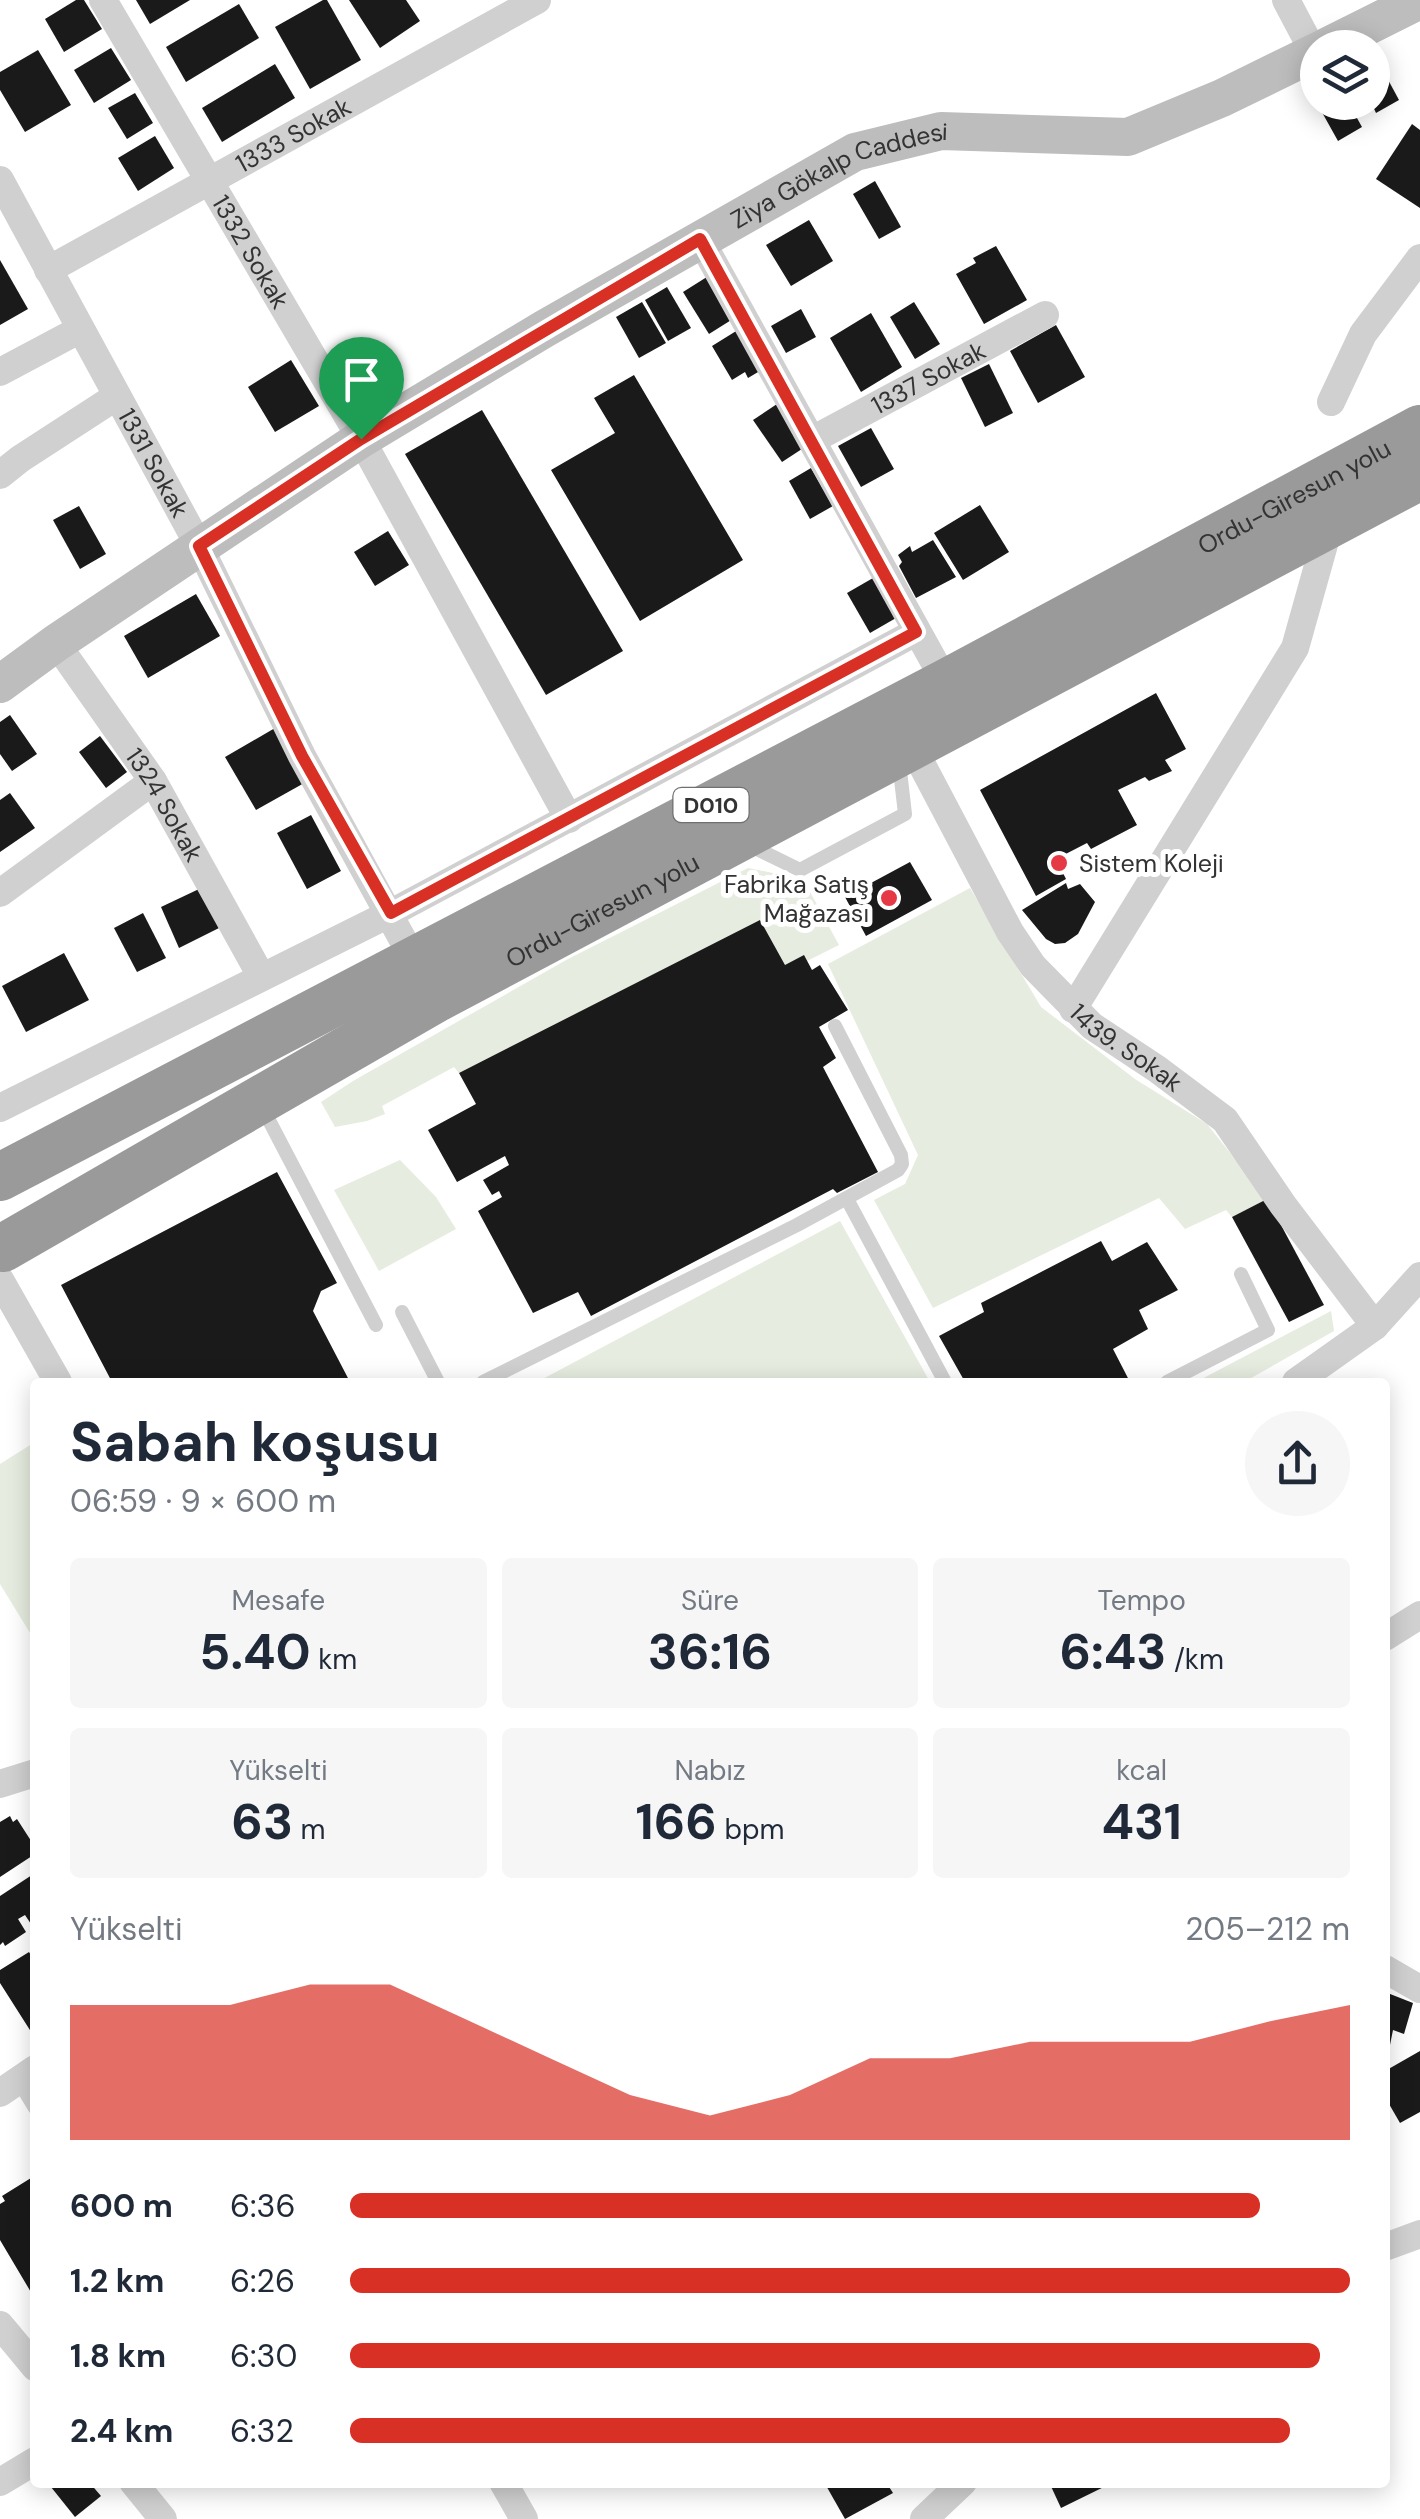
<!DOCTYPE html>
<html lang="tr">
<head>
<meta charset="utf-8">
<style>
  :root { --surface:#fff; --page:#f6f6f7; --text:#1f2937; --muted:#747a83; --accent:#d93025 }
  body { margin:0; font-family:"DM Sans",sans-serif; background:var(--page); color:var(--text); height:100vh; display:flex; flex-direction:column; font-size:38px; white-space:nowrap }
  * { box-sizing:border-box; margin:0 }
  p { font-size:32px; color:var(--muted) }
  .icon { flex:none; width:55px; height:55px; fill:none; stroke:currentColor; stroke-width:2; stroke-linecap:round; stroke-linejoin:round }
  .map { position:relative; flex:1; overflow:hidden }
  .sheet { position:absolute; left:30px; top:1378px; width:1360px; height:1110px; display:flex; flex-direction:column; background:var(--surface); border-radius:10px; box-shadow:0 5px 25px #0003 }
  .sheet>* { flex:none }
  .fabs { position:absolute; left:1300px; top:30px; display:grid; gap:20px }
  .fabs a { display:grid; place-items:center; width:90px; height:90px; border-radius:50%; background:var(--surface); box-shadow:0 5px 25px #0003; font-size:50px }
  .pin { position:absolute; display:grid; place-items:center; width:85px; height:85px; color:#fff; margin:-102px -42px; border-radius:50% 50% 50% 0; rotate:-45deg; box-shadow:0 0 10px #0007 }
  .pin .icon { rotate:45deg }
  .round { display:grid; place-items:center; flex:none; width:105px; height:105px; border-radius:52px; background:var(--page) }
  .head { display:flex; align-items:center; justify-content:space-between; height:170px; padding:0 40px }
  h1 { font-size:55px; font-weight:700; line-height:75px }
  .stats { display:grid; grid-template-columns:repeat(3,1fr); gap:15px; height:170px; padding:10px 40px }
  .stats div { display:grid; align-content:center; border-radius:10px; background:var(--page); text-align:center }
  .stats b { font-size:50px; font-weight:700 }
  .stats small { font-size:28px; font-weight:400 }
  .stats p { font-size:28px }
  .chart { height:280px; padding:20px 40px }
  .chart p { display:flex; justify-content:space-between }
  .chart svg { width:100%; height:180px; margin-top:10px; fill:var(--accent); opacity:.7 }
  ul { padding:0 40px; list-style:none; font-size:32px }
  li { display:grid; grid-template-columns:160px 120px 1fr; align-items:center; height:75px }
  li i { height:25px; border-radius:12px; background:var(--accent) }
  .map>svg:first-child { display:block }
</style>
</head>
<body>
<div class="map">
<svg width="1420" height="2519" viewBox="0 0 1420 2519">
  <rect width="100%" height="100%" fill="#fff"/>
  <g fill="#e6ecdf">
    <polygon points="748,868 803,879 839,945 807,961 785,965 760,921 459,1073 454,1067 382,1106 385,1114 367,1121 335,1127 321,1102 353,1081 568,959"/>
    <polygon points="970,888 1041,1007 1135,1079 1207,1124 1267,1199 1232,1217 1226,1210 1185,1229 1159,1198 933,1308 874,1200 905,1184 918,1155 828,964"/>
    <polygon points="400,1160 436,1197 456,1229 379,1271 334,1190"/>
    <polygon points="840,1221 930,1382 537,1382"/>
    <polygon points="1331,1311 1334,1331 1244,1382 1196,1382"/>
    <polygon points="35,1442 35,1641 0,1584 0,1464"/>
  </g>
  <g fill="#1a1a1a">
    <polygon points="76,0 84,0 102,29 64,52 45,19"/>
    <polygon points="136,0 190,0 150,24"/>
    <polygon points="323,0 327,0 361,60 310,89 275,27"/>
    <polygon points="349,0 406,0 420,21 380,48"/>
    <polygon points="239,4 259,38 186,82 166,47"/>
    <polygon points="111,48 131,80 94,103 74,70"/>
    <polygon points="38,50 71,105 25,132 0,90 0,72"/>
    <polygon points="1372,50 1399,100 1376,113 1371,102"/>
    <polygon points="275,64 295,98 222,142 202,108"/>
    <polygon points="1318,85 1318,102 1348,102 1362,127 1338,141 1309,89"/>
    <polygon points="135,93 153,123 127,139 108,108"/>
    <polygon points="1412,124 1420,130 1420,208 1376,179"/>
    <polygon points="155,136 174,168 138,191 118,158"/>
    <polygon points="875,181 901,227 879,239 853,194"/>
    <polygon points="809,220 833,261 791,286 766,245"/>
    <polygon points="996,246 1027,300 984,324 956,274 976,263 973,258"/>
    <polygon points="0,260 28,309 0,325"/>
    <polygon points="710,275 736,317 709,334 683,292"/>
    <polygon points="667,287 691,328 668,341 645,300"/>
    <polygon points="642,302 666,343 639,358 616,317"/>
    <polygon points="914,302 940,344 915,359 890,317"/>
    <polygon points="801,309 816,337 786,353 771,326"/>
    <polygon points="871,313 902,367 861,392 830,338"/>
    <polygon points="1056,325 1085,377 1038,403 1010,351"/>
    <polygon points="741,328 765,368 748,378 745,372 732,380 712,346"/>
    <polygon points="291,360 319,406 275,432 248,387"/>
    <polygon points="989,364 1013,413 985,427 961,378"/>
    <polygon points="634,375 743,560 640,621 551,470 615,433 594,398"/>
    <polygon points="777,404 805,447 782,462 753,420"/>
    <polygon points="482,410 623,651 546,695 405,454"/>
    <polygon points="871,428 894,469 861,487 838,446"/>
    <polygon points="811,468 833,506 810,519 789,481"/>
    <polygon points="980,505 1009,552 963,580 934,533"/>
    <polygon points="79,506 106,554 80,569 53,520"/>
    <polygon points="388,531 409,565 375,586 354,552"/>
    <polygon points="933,540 956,577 916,598 899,566 902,562 898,555 910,546 912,552"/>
    <polygon points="873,578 896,618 870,633 847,593"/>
    <polygon points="196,594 220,636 148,678 124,636"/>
    <polygon points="1156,693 1186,749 1165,760 1172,771 1149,781 1145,777 1118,790 1137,825 1091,849 1087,843 1056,859 1066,879 1036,896 980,790"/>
    <polygon points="10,715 37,754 12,771 0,754 0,722"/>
    <polygon points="275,728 306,782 256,810 225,757"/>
    <polygon points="100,736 127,772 106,788 79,752"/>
    <polygon points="10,793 35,828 0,852 0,800"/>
    <polygon points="311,815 341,871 307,889 277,833"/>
    <polygon points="910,862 932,900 866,936 845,897"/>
    <polygon points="1066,883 1068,889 1080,884 1095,902 1078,934 1065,943 1055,944 1046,939 1022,910"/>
    <polygon points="199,889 219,928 179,948 161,907"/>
    <polygon points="143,913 166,958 137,972 114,928"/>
    <polygon points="760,920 785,965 804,955 812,970 820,965 848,1010 819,1027 836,1058 823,1067 878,1172 837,1193 833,1189 591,1316 578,1292 533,1313 478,1211 502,1197 499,1191 492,1195 483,1180 509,1165 505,1156 457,1182 428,1130 476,1104 459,1073"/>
    <polygon points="64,953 89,1000 26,1032 2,986"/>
    <polygon points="277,1172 337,1283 321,1291 313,1311 349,1380 112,1382 61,1285"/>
    <polygon points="1267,1199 1324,1305 1289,1322 1232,1217"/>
    <polygon points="1101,1241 1112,1261 1147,1242 1178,1290 1139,1310 1148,1329 1113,1349 1130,1382 1065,1382 1062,1378 1051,1382 965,1382 939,1336 984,1312 981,1303"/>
    <polygon points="10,1816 13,1822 17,1819 35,1847 35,1854 0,1877 0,1822"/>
    <polygon points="35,1873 35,1930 25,1915 18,1919 26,1932 5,1946 3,1942 0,1945 0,1896"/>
    <polygon points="29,1952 32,1957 35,1955 35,2038 0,1983 0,1970"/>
    <polygon points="1385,1992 1413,2003 1404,2034 1393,2030 1390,2045 1385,2044"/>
    <polygon points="1420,2051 1420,2112 1400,2123 1385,2097 1385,2071"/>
    <polygon points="31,2178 35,2184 35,2299 0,2240 0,2204 5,2201 2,2196"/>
    <polygon points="47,2482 89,2482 101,2496 75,2517"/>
    <polygon points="824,2482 886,2482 893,2493 845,2519"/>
    <polygon points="1049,2482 1114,2482 1061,2508"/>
  </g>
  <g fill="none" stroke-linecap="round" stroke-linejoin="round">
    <g stroke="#d0d0d0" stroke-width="14">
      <polyline points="749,845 800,870 905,814 899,762"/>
      <polyline points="261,1105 376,1325"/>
      <polyline points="847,1199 945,1382"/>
      <polyline points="402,1312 438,1382"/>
      <polyline points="483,1382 797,1225 898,1170 902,1164 901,1155 835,1026"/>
      <polyline points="1167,1382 1268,1330 1241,1274"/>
      <polyline points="18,2080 35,2108"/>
    </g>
    <g stroke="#d0d0d0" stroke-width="28">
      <path id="s1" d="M103 0 361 439 569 819"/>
      <polyline points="1286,0 1314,53"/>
      <path id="s2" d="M0 180 199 546 302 756 414 960"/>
      <polyline points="700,239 946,683"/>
      <path id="s3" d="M48 270 537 0"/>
      <polyline points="0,372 79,330"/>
      <polyline points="1331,402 1363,334 1420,258"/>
      <path id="s4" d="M812 440 1045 315"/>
      <polyline points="0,475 20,459 117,396"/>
      <path id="s5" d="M56 643 153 781 261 976"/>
      <path id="s6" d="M911 744 1010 932 1033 966 1092 1026 1157 1069 1225 1120 1283 1205 1375 1326"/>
      <polyline points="0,893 153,781"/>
      <polyline points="1073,1009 1295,648 1330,523"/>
      <polyline points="0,1108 391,913 916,632"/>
      <polyline points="0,1280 58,1382"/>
      <polyline points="1296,1382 1375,1326 1420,1276"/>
      <polyline points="1385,1637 1420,1615"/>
      <polyline points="0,1784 35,1773"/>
      <polyline points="1385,1969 1420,1989"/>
      <polyline points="0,2093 35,2069"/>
      <polyline points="1385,2247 1420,2234"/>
      <polyline points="0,2325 35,2367"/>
      <polyline points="0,2482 35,2461"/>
      <polyline points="133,2482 163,2519"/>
      <polyline points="503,2482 524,2519"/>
      <polyline points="924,2519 963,2482"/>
    </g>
    <g stroke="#bdbdbd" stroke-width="38">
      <polyline points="1324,48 1420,0"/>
      <path id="s7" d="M0 684 56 643 361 439 544 329 855 152 941 131 1128 137 1222 98 1318 51"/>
    </g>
    <g stroke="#9a9a9a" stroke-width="48">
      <path id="s8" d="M0 1177 946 683 1420 429"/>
      <path id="s9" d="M3 1248 437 998 1420 476"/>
    </g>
  </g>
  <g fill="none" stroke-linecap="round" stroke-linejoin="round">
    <defs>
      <polygon id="route" points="700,239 916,632 391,913 302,756 199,546 361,439"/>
    </defs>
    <use href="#route" stroke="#fff" stroke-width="20"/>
    <use href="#route" stroke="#d93025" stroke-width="12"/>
  </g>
  <g fill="#e63946" stroke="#fff" stroke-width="4">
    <circle cx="1059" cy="863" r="10"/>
    <circle cx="889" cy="898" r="10"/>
  </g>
  <g text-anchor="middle" stroke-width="10" stroke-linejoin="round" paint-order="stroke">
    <rect fill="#fff" stroke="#707070" stroke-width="2.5" x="673.5" y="788" width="75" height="34" rx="8"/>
    <g font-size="22" font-weight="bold" fill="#333">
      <text x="711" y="813">D010</text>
    </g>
    <g font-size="25" fill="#333" stroke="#fff">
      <text dy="9" stroke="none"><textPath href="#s3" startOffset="280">1333 Sokak</textPath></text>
      <text dy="9" stroke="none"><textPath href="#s7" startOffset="985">Ziya Gökalp Caddesi</textPath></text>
      <text dy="9" stroke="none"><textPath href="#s1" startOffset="292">1332 Sokak</textPath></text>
      <text dy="9" stroke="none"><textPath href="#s4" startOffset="132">1337 Sokak</textPath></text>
      <text dy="9" stroke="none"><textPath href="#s2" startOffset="322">1331 Sokak</textPath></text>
      <text dy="9" stroke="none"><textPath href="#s8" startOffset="1462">Ordu-Giresun yolu</textPath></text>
      <text dy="9" stroke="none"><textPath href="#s5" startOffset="195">1324 Sokak</textPath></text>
      <text dy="9" stroke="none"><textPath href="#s9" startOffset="688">Ordu-Giresun yolu</textPath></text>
      <text dy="9" stroke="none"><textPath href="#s6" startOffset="378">1439. Sokak</textPath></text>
    </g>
    <g font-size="25" fill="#333" stroke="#fff" text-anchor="start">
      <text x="1079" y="872">Sistem Koleji</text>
      <text x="869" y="893" text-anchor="end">Fabrika Satış<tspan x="869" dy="29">Mağazası</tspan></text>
    </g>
  </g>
</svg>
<div class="fabs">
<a><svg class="icon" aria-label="layers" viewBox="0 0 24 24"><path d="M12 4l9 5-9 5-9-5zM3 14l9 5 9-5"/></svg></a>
</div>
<div class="pin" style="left:361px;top:439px;background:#1e9e55"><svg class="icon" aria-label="arrive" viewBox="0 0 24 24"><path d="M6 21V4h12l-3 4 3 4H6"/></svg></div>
<section class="sheet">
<div class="head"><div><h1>Sabah koşusu</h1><p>06:59 · 9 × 600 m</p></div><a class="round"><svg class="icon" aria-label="share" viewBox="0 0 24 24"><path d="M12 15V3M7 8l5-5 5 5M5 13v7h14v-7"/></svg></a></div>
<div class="stats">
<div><p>Mesafe</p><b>5.40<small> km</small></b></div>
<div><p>Süre</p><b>36:16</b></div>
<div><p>Tempo</p><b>6:43<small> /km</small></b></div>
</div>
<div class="stats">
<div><p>Yükselti</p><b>63<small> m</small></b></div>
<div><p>Nabız</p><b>166<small> bpm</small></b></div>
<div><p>kcal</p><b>431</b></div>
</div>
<div class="chart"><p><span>Yükselti</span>205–212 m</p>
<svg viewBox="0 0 160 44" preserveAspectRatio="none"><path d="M0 44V11L10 11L20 11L30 6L40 6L50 15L60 24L70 33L80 38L90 33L100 24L110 24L120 20L130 20L140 20L150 15L160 11V44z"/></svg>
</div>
<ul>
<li><b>600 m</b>6:36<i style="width:91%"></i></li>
<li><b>1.2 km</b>6:26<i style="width:100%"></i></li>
<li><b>1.8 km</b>6:30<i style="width:97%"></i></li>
<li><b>2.4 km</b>6:32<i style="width:94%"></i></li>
</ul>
</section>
</div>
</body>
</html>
